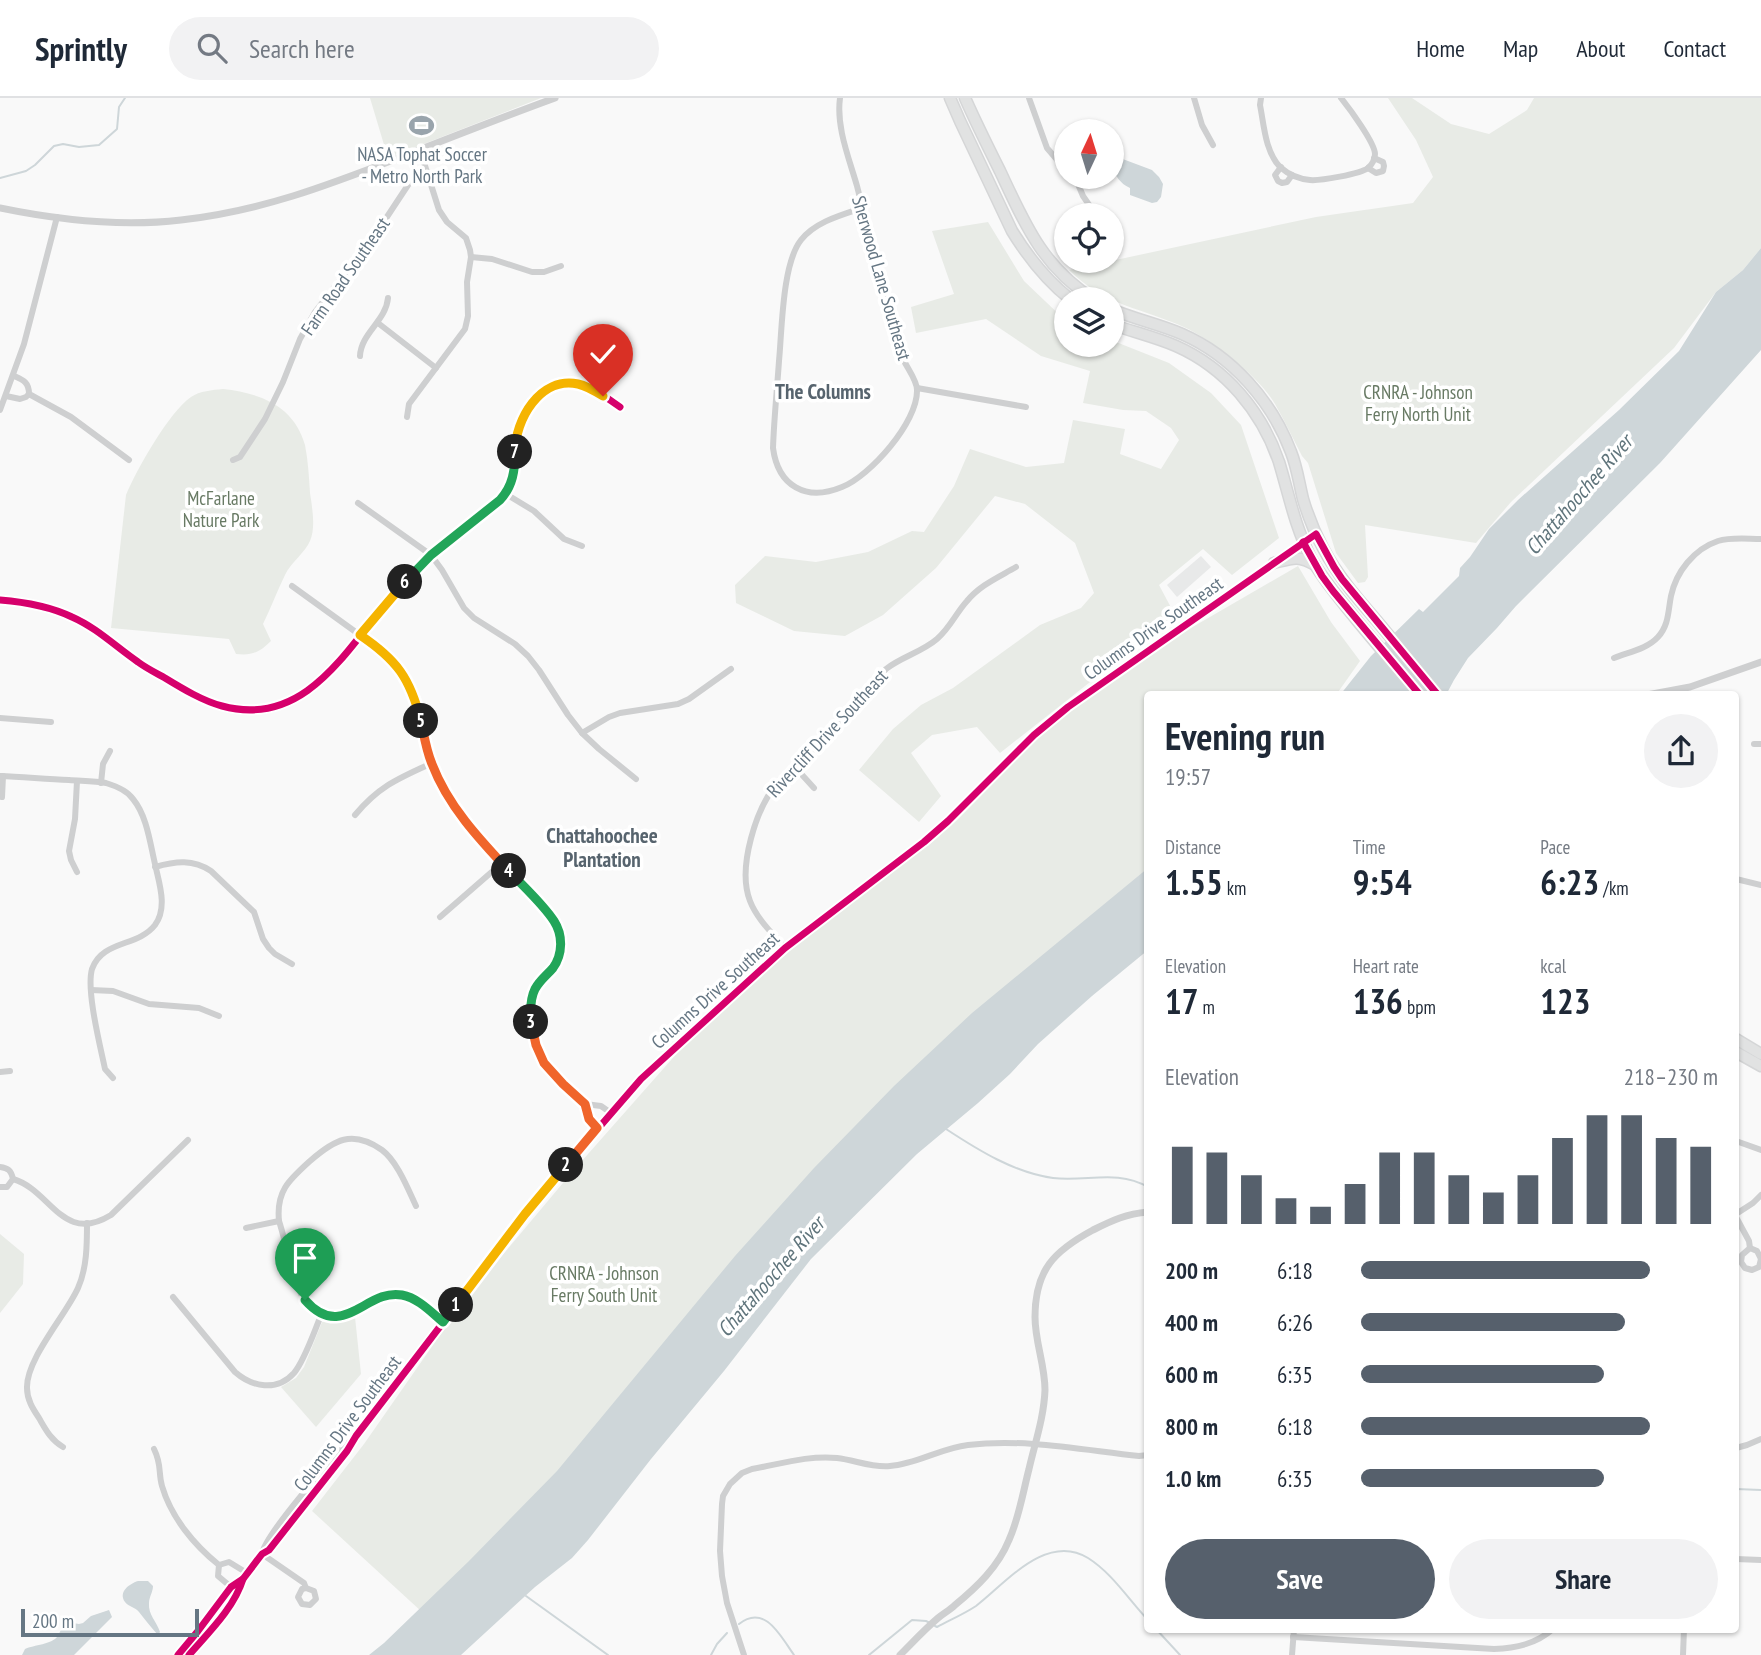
<!DOCTYPE html>
<html lang="en">
<head>
<meta charset="utf-8">
<style>
  :root { --surface:#fff; --page:#f2f2f3; --text:#1f2937; --muted:#747a83; --line:#e0e1e3; --accent:#56606c }
  body { margin:0; font-family:"PT Sans Narrow",sans-serif; background:var(--page); color:var(--text); height:100vh; display:flex; flex-direction:column; font-size:26px; white-space:nowrap }
  * { box-sizing:border-box; margin:0 }
  p { font-size:23px; color:var(--muted) }
  .icon { flex:none; width:38px; height:38px; fill:none; stroke:currentColor; stroke-width:2; stroke-linecap:round; stroke-linejoin:round }
  .map { position:relative; flex:1; overflow:hidden }
  .details { position:absolute; left:1144px; top:593px; width:595px; height:942px; display:flex; flex-direction:column; background:var(--surface); border-radius:7px; box-shadow:0 2px 5px #0004 }
  .details>* { flex:none }
  .needle { width:46px; rotate:4deg }
  .tools { position:absolute; left:1054px; top:21px; display:grid; gap:14px }
  .tools a { display:grid; place-items:center; width:70px; height:70px; border-radius:50%; background:var(--surface); box-shadow:0 2px 5px #0004; font-size:35px }
  .scale { position:absolute; left:21px; bottom:18px; width:178px; box-sizing:border-box; padding-left:7px; border:4px solid #657683; border-top:0; font-size:19px; line-height:24px; white-space:nowrap; color:#657683; -webkit-text-stroke:5px #fff; paint-order:stroke }
  .pin { position:absolute; display:grid; place-items:center; width:60px; height:60px; color:#fff; margin:-72px -30px; border-radius:50% 50% 50% 0; rotate:-45deg; box-shadow:0 0 7px #0007 }
  .pin .icon { rotate:45deg }
  .km { position:absolute; width:35px; height:35px; margin:-18px; border-radius:50%; background:#222; color:#fff; font-size:19px; line-height:35px; text-align:center }
  .round { display:grid; place-items:center; flex:none; width:74px; height:74px; border-radius:37px; background:var(--page) }
  .summary { display:flex; align-items:center; justify-content:space-between; height:119px; padding:0 21px }
  h1 { font-size:38px; font-weight:800; line-height:52px }
  .stats { display:grid; grid-template-columns:repeat(3,1fr); gap:10px; height:119px; padding:7px 21px }
  .stats div { display:grid; align-content:center }
  .stats b { font-size:35px; font-weight:800 }
  .stats small { font-size:19px; font-weight:400 }
  .stats p { font-size:19px }
  .chart { height:196px; padding:14px 21px }
  .chart p { display:flex; justify-content:space-between }
  .chart svg { width:100%; height:126px; margin-top:7px; stroke:var(--accent); stroke-width:6 }
  .primary-button { display:flex; gap:14px; margin-top:auto; padding:14px 21px }
  .primary-button a { flex:1; height:80px; border-radius:42px; background:var(--accent); color:#fff; font-size:28px; font-weight:800; line-height:80px; text-align:center }
  .primary-button a+a { background:var(--page); color:var(--text) }
  ul { padding:0 21px; list-style:none; font-size:23px }
  li { display:grid; grid-template-columns:112px 84px 1fr; align-items:center; height:52px }
  li i { height:18px; border-radius:9px; background:var(--accent) }
  header { display:flex; align-items:center; gap:42px; box-sizing:border-box; height:98px; padding:0 35px; background:var(--surface); border-bottom:2px solid var(--line) }
  header strong { font-size:33px }
  nav { display:flex; gap:38px; margin-inline-start:auto; font-size:24px }
  .search { width:490px; height:63px; background:var(--page); display:flex; align-items:center; gap:18px; box-sizing:border-box; padding:0 24px; border-radius:38px; color:var(--muted); font-size:26px }
  .map>svg:first-child { display:block }
</style>
</head>
<body>
<header>
<strong>Sprintly</strong>
<div class="search"><svg class="icon" aria-label="search" viewBox="0 0 24 24"><circle cx="10" cy="10" r="6"/><path d="M15 15l6 6"/></svg>Search here</div>
<nav><a>Home</a><a>Map</a><a>About</a><a>Contact</a></nav>
</header>
<div class="map">
<svg width="1761" height="1557" viewBox="0 0 1761 1557">
  <rect width="100%" height="100%" fill="#f9f9f9"/>
  <polygon fill="#e8e9e9" points="1201,458 1211,469 1177,499 1167,487"/>
  <g fill="#e8ebe6">
    <polygon points="370,0 541,0 388,60"/>
    <path d="M1388 0H1412L1451 26 1489 36 1527 12 1534 0H1761V150L1743 172 1716 194 1674 250 1511 404 1476 445 1365 427 1368 479 1365 484 1358 485 1336 455 1308 365 1302 358C1293 341 1285 323 1275 306 1258 277 1208 238 1177 226 1135 209 1102 205 1069 172L1316 119 1413 105 1433 79 1416 42Z"/>
    <polygon points="988,124 1024,183 1066,223 1066,247 1111,247 1111,242 1169,265 1211,295 1241,327 1279,440 1232,477 1203,451 1159,487 1175,517 1000,655 977,629 932,637 911,655 941,698 919,724 859,672 893,631 921,607 953,590 1040,527 1081,510 1094,495 1075,445 1025,406 995,398 936,470 883,517 845,538 794,533 736,505 735,487 765,458 816,464 868,454 912,433 924,434 954,388 970,351 1026,369 1064,365 1073,322 1125,331 1120,356 1161,371 1179,342 1171,330 1146,313 1123,312 1083,305 1090,273 1041,258 986,221 916,235 911,209 954,196 932,133"/>
    <path d="M223 291C259 295 294 307 305 347 308 362 309 379 310 395 312 409 316 429 310 443 305 455 291 464 285 477 277 493 271 510 263 526L271 543C260 554 252 558 236 556L229 541 111 530 126 397C137 371 169 314 191 299 200 293 212 292 223 291Z"/>
    <polygon points="1298,468 1331,524 1360,563 1336,597 1148,597 1148,785 670,1257 422,1514 312,1413 364,1346 463,1204 573,1073 679,953 759,876 913,758 957,722 1029,648 1061,619 1184,534"/>
    <polygon points="0,1136 24,1156 23,1186 0,1215"/>
    <polygon points="355,1219 361,1276 316,1329 281,1289 296,1280 304,1269 322,1224 328,1221 338,1222"/>
  </g>
  <g fill="#ced6d9">
    <path d="M1120 60 1152 72 1159 79 1163 86 1161 99 1157 104 1152 105 1130 97V90C1119 85 1117 78 1111 70L1112 63 1118 62Z"/>
    <polygon points="1761,150 1761,252 1660,365 1516,508 1497,530 1468,560 1454,582 1446,597 1340,597 1371,558 1419,511 1423,514 1459,478 1460,470 1470,459 1489,431 1518,402 1619,312 1679,253 1716,194 1743,172"/>
    <polygon points="1148,770 1148,852 1092,898 1038,946 1010,976 978,1005 917,1056 811,1161 724,1273 651,1361 588,1442 572,1460 535,1489 461,1557 369,1557 384,1545 469,1463 557,1373 735,1158 814,1070 894,988 972,915"/>
    <path d="M138 1483H148L153 1488C153 1494 149 1499 149 1505 148 1517 157 1524 160 1534L158 1537C151 1529 145 1522 139 1514 135 1509 129 1509 125 1504 118 1494 129 1486 138 1483Z"/>
    <path d="M109 1512 112 1519 74 1557H22L25 1551C34 1547 52 1546 57 1539 61 1533 62 1528 66 1524L79 1526 83 1525 91 1518Z"/>
  </g>
  <g fill="none" stroke-linecap="round" stroke-linejoin="round">
    <g stroke="#ced6d9" stroke-width="2">
      <polyline points="0,80 26,73 35,67 54,48 63,46 79,49 99,47 117,31 119,9 125,0"/>
      <path d="M946 1031C978 1052 1015 1075 1053 1080 1087 1084 1117 1071 1148 1089"/>
      <polyline points="1736,1391 1761,1392"/>
      <polyline points="526,1498 608,1557"/>
      <path d="M739 1526C765 1505 781 1539 794 1557"/>
      <path d="M935 1528 937 1529C950 1522 964 1516 976 1508 1005 1486 1046 1434 1088 1460 1112 1475 1129 1502 1148 1522"/>
      <polyline points="1156,1531 1180,1557"/>
      <polyline points="711,1557 717,1546 727,1535"/>
      <polyline points="869,1557 912,1522 926,1523 930,1525"/>
    </g>
    <defs>
      <g id="primary">
        <path d="M950 0 960 23 1012 133C1028 159 1046 182 1070 201"/>
        <path d="M965 0C976 25 988 49 1000 73 1025 126 1042 168 1093 201"/>
        <path d="M1111 211C1134 221 1159 226 1182 236 1232 258 1272 303 1291 354 1297 369 1299 385 1303 401 1308 418 1315 435 1323 450 1337 477 1357 500 1377 523 1397 547 1417 572 1438 597"/>
        <path d="M1111 226C1133 234 1155 239 1176 248 1226 270 1262 314 1279 364 1289 397 1295 429 1311 460 1323 482 1339 500 1355 520 1376 546 1398 571 1420 597"/>
        <path d="M1274 465C1293 460 1298 457 1315 467"/>
        <polyline points="1736,941 1761,956"/>
        <polyline points="1736,954 1761,968"/>
      </g>
    </defs>
    <use href="#primary" stroke="#d5d6d7" stroke-width="13"/>
    <g stroke="#cecfd0" stroke-width="6">
      <path d="M840 0C836 29 849 60 857 88 871 143 885 199 900 253 903 266 917 280 917 292 918 324 870 378 842 389 806 404 778 388 773 350 774 321 777 292 779 263 782 233 782 166 801 142 815 124 841 117 862 110"/>
      <polyline points="1029,0 1047,50 1065,71"/>
      <polyline points="1194,0 1202,27 1213,47"/>
      <path d="M1261 0 1260 7C1264 27 1265 53 1280 69 1288 76 1299 81 1310 82 1319 83 1361 76 1368 70 1372 67 1375 61 1375 56 1375 45 1349 10 1341 0"/>
      <polyline points="1281,69 1275,77 1278,83 1282,85 1287,84 1292,77"/>
      <polyline points="1368,70 1376,75 1383,73 1384,68 1383,64 1374,60"/>
      <polyline points="1075,79 1083,98 1096,117"/>
      <polyline points="471,159 492,161 532,174 544,174 561,168"/>
      <polyline points="378,225 436,270"/>
      <path d="M360 258C361 235 386 223 388 200"/>
      <path d="M14 278C23 282 29 284 29 296"/>
      <polyline points="917,290 1026,309"/>
      <polyline points="29,296 71,319 129,362"/>
      <polyline points="6,298 20,301 26,299 29,296"/>
      <polyline points="0,312 24,246 57,119"/>
      <polyline points="407,319 409,306 465,231 468,218 467,184 471,159 470,152 466,140 447,124 439,112 420,52"/>
      <polyline points="233,362 240,359 265,321 283,284 300,241 315,214 377,134 410,84 415,80 428,77"/>
      <polyline points="506,396 534,413 564,441 582,448"/>
      <polyline points="358,405 431,457 442,472 464,510 474,520 515,546 528,558 539,572 568,617 582,635 599,651 636,681"/>
      <polyline points="292,488 382,553 401,573 413,596 418,610 432,665 455,710 482,743 554,822 561,841 560,856 554,868 541,882 532,899 530,920 533,937 535,947 544,965 563,986 585,1006 589,1021 597,1030"/>
      <path d="M0 502C25 504 49 508 72 519 97 530 116 549 138 564 146 570 156 575 165 580 183 591 203 603 222 608 310 632 351 542 400 489 430 456 465 430 500 402 520 379 510 361 516 336 523 307 551 276 583 287 596 292 609 301 620 309"/>
      <path d="M1614 560C1629 554 1647 551 1658 539 1669 527 1668 513 1671 498 1676 474 1694 451 1718 443 1731 439 1747 441 1761 441"/>
      <polyline points="0,620 51,624"/>
      <polyline points="582,635 609,619 620,615 678,606 689,601 731,571"/>
      <polyline points="1754,646 1761,646"/>
      <polyline points="794,668 814,690"/>
      <path d="M0 678C23 679 46 681 69 682 81 683 94 683 106 685 116 688 127 692 133 701 147 718 150 745 155 766 159 785 168 809 155 827 138 849 102 842 92 871 86 892 100 947 105 971L113 980"/>
      <polyline points="101,685 103,666 110,653"/>
      <polyline points="2,699 3,678"/>
      <path d="M355 717C379 688 399 680 432 665"/>
      <path d="M155 769C176 763 193 761 211 773L254 814 263 841 269 850 275 856 292 866"/>
      <polyline points="77,774 71,762 69,753 75,721 77,683"/>
      <polyline points="1736,781 1761,787"/>
      <polyline points="440,819 502,765"/>
      <path d="M785 850C772 835 757 821 750 803 737 770 756 709 779 683 794 666 814 653 830 636 849 616 865 591 886 571 901 559 922 554 937 541 950 530 956 515 967 503 980 487 999 479 1016 469"/>
      <polyline points="91,892 113,893 149,906 199,910 219,918"/>
      <polyline points="0,974 10,973"/>
      <polyline points="585,1006 601,1008 611,1015"/>
      <polyline points="1736,1043 1761,1052"/>
      <path d="M0 1069C8 1070 11 1072 13 1081L7 1089H0"/>
      <path d="M13 1081C51 1092 62 1147 111 1117L188 1042"/>
      <path d="M416 1108C408 1091 397 1063 382 1052 352 1031 334 1042 310 1063 289 1082 276 1093 279 1123 286 1144 293 1184 304 1201 308 1207 315 1211 321 1214 353 1229 368 1194 397 1196 416 1197 430 1213 443 1224"/>
      <polyline points="1736,1116 1753,1105 1761,1097"/>
      <polyline points="1736,1119 1749,1143 1750,1150 1757,1153 1761,1161"/>
      <polyline points="246,1130 279,1123"/>
      <polyline points="1750,1150 1742,1157 1741,1164 1745,1170 1752,1172 1759,1169 1761,1161"/>
      <path d="M173 1199 235 1274C252 1289 277 1294 294 1275 305 1262 315 1231 322 1215"/>
      <path d="M63 1349C51 1342 46 1332 39 1320 33 1311 27 1302 27 1290 26 1261 66 1217 78 1190 87 1170 87 1146 87 1125"/>
      <polyline points="1736,1350 1747,1347 1761,1341"/>
      <path d="M154 1351C162 1367 158 1374 162 1388 171 1419 194 1447 219 1467"/>
      <path d="M262 1456C264 1438 332 1360 348 1345"/>
      <polyline points="262,1456 304,1485 306,1490 314,1493 316,1501 310,1507 302,1506 298,1499 302,1491 306,1490"/>
      <polyline points="1736,1461 1761,1462"/>
      <polyline points="219,1467 229,1464 247,1475"/>
      <polyline points="219,1467 218,1478 231,1489"/>
      <polyline points="243,1481 262,1456 269,1452 525,1117 597,1030 641,981 660,962 785,850 924,744 948,723 1034,637 1068,609 1316,436"/>
      <path d="M1293 1539 1494 1551C1516 1550 1536 1546 1553 1531"/>
      <path d="M178 1557 198 1533 231 1489 243 1481C234 1510 209 1534 189 1557"/>
      <path d="M744 1557 727 1505 722 1478 720 1453 722 1406 723 1398 730 1386 742 1375 752 1371C780 1366 809 1357 837 1360 855 1362 872 1370 890 1368 917 1366 941 1350 968 1347 1024 1340 1083 1352 1139 1358L1148 1357"/>
      <polyline points="1292,1557 1294,1531"/>
      <polyline points="1683,1557 1684,1531"/>
    </g>
    <g stroke="#cecfd0" stroke-width="7">
      <path d="M0 110C58 122 122 129 181 122 261 113 326 88 401 59 452 39 503 19 555 0"/>
      <polyline points="1647,597 1690,589 1761,564"/>
      <path d="M900 1557C913 1544 925 1531 938 1520 944 1515 950 1512 955 1507 977 1489 998 1469 1009 1442 1019 1420 1023 1394 1029 1371 1035 1345 1044 1319 1045 1292 1045 1267 1035 1244 1035 1219 1035 1172 1054 1153 1093 1132 1113 1122 1126 1116 1148 1114"/>
    </g>
    <use href="#primary" stroke="#e1e2e2" stroke-width="10"/>
    <defs>
      <g id="cycleway">
        <polyline points="1303,444 1322,478 1333,493 1420,597"/>
        <path d="M0 502C25 504 49 508 72 519 97 530 116 549 138 564 146 570 156 575 165 580 183 591 203 603 222 608 310 632 351 542 400 489 430 456 465 430 500 402 520 379 510 361 516 336 523 307 551 276 583 287 596 292 609 301 620 309"/>
        <polyline points="243,1481 262,1456 269,1452 347,1353 356,1338 544,1093 641,981 785,850 924,744 948,723 1034,637 1068,609 1316,436 1334,469 1342,481 1438,597"/>
        <path d="M178 1557 198 1533 231 1489 243 1481C234 1510 209 1534 189 1557"/>
      </g>
    </defs>
    <use href="#cycleway" stroke="#fff" stroke-width="11"/>
    <use href="#cycleway" stroke="#d6006c" stroke-width="7"/>
  </g>
  <g fill="none" stroke-linecap="round" stroke-linejoin="round">
    <defs>
      <path id="split-1" d="M305 1202C343 1245 366 1190 402 1197 418 1200 431 1214 443 1224L456 1207"/>
      <polyline id="split-2" points="456,1207 525,1116 566,1067"/>
      <polyline id="split-3" points="531,924 536,947 544,965 563,986 585,1006 589,1021 597,1030 566,1067"/>
      <path id="split-4" d="M509 773C524 789 543 806 554 823 563 837 563 856 553 870 547 877 540 882 535 891 530 901 530 912 531 924"/>
      <path id="split-5" d="M421 623C424 637 426 652 432 666 448 708 479 741 509 773"/>
      <path id="split-6" d="M405 484 360 537C397 562 410 580 421 623"/>
      <path id="split-7" d="M405 484 431 457 500 402C513 388 515 372 515 354"/>
      <path id="split-8" d="M515 354C515 322 540 278 578 286 587 288 595 293 603 298"/>
    </defs>
    <use href="#split-1" stroke="#fff" stroke-width="14"/>
    <use href="#split-2" stroke="#fff" stroke-width="14"/>
    <use href="#split-3" stroke="#fff" stroke-width="14"/>
    <use href="#split-4" stroke="#fff" stroke-width="14"/>
    <use href="#split-5" stroke="#fff" stroke-width="14"/>
    <use href="#split-6" stroke="#fff" stroke-width="14"/>
    <use href="#split-7" stroke="#fff" stroke-width="14"/>
    <use href="#split-8" stroke="#fff" stroke-width="14"/>
    <use href="#split-1" stroke="#22a559" stroke-width="9"/>
    <use href="#split-2" stroke="#f5b400" stroke-width="9"/>
    <use href="#split-3" stroke="#f0652b" stroke-width="9"/>
    <use href="#split-4" stroke="#22a559" stroke-width="9"/>
    <use href="#split-5" stroke="#f0652b" stroke-width="9"/>
    <use href="#split-6" stroke="#f5b400" stroke-width="9"/>
    <use href="#split-7" stroke="#22a559" stroke-width="9"/>
    <use href="#split-8" stroke="#f5b400" stroke-width="9"/>
  </g>
  <defs>
    <symbol id="stadium-bare" viewBox="-9 -9 18 18"><path d="M0-5a6.5 5 0 1 0 0 10a6.5 5 0 1 0 0-10ZM-3.5-1.8h7v3.6h-7Z" fill="#99a4ac" stroke="#fff" stroke-width="2.5" paint-order="stroke"/></symbol>
  </defs>
  <g fill-rule="evenodd">
    <use href="#stadium-bare" x="404" y="10" width="35" height="35"/>
  </g>
  <g text-anchor="middle" stroke-width="7" stroke-linejoin="round" paint-order="stroke">
    <g font-size="19" fill="#657683" stroke="#fff">
      <text x="422" y="63">NASA Tophat Soccer<tspan x="422" dy="22">- Metro North Park</tspan></text>
    </g>
    <g font-size="19" fill="#657683" stroke="#fff">
      <text transform="translate(345 178) rotate(-55)" y="7">Farm Road Southeast</text>
      <text transform="translate(882 180) rotate(74)" y="7">Sherwood Lane Southeast</text>
      <text transform="translate(1153 530) rotate(-35)" y="7">Columns Drive Southeast</text>
      <text transform="translate(827 635) rotate(-47)" y="7">Rivercliff Drive Southeast</text>
      <text transform="translate(715 892) rotate(-42)" y="7">Columns Drive Southeast</text>
      <text transform="translate(347 1325) rotate(-53)" y="7">Columns Drive Southeast</text>
    </g>
    <g font-size="19" fill="#687a64" stroke="#fff">
      <text x="1418" y="301">CRNRA - Johnson<tspan x="1418" dy="22">Ferry North Unit</tspan></text>
      <text x="221" y="407">McFarlane<tspan x="221" dy="22">Nature Park</tspan></text>
      <text x="604" y="1182">CRNRA - Johnson<tspan x="604" dy="22">Ferry South Unit</tspan></text>
    </g>
    <g font-size="21" font-weight="bold" fill="#57646e" stroke="#fff">
      <text x="823" y="301">The Columns</text>
      <text x="602" y="745">Chattahoochee<tspan x="602" dy="24">Plantation</tspan></text>
    </g>
    <g font-size="21" font-style="italic" fill="#60757c" stroke="#fff">
      <text transform="translate(1579 397) rotate(-49)" y="7">Chattahoochee River</text>
      <text transform="translate(771 1179) rotate(-49)" y="7">Chattahoochee River</text>
    </g>
  </g>
</svg>
<div class="tools">
<a><svg class="needle" viewBox="-14 -14 28 28"><path d="M0-13l5 13h-10z" fill="#e53935"/><path d="M0 13l5-13h-10z" fill="#747a83"/></svg></a>
<a><svg class="icon" aria-label="locate" viewBox="0 0 24 24"><circle cx="12" cy="12" r="6"/><path d="M12 2v4M12 18v4M2 12h4M18 12h4"/></svg></a>
<a><svg class="icon" aria-label="layers" viewBox="0 0 24 24"><path d="M12 4l9 5-9 5-9-5zM3 14l9 5 9-5"/></svg></a>
</div>
<div class="scale">200 m</div>
<div class="pin" style="left:305px;top:1202px;background:#1e9e55"><svg class="icon" aria-label="arrive" viewBox="0 0 24 24"><path d="M6 21V4h12l-3 4 3 4H6"/></svg></div>
<div class="pin" style="left:603px;top:298px;background:#d93025"><svg class="icon" aria-label="check" viewBox="0 0 24 24"><path d="M5 12l5 5 9-10"/></svg></div>
<b class="km" style="left:456px;top:1207px">1</b>
<b class="km" style="left:566px;top:1067px">2</b>
<b class="km" style="left:531px;top:924px">3</b>
<b class="km" style="left:509px;top:773px">4</b>
<b class="km" style="left:421px;top:623px">5</b>
<b class="km" style="left:405px;top:484px">6</b>
<b class="km" style="left:515px;top:354px">7</b>
<section class="details">
<div class="summary"><div><h1>Evening run</h1><p>19:57</p></div><a class="round"><svg class="icon" aria-label="share" viewBox="0 0 24 24"><path d="M12 15V3M7 8l5-5 5 5M5 13v7h14v-7"/></svg></a></div>
<div class="stats">
<div><p>Distance</p><b>1.55<small> km</small></b></div>
<div><p>Time</p><b>9:54</b></div>
<div><p>Pace</p><b>6:23<small> /km</small></b></div>
</div>
<div class="stats">
<div><p>Elevation</p><b>17<small> m</small></b></div>
<div><p>Heart rate</p><b>136<small> bpm</small></b></div>
<div><p>kcal</p><b>123</b></div>
</div>
<div class="chart"><p><span>Elevation</span>218–230 m</p>
<svg viewBox="0 0 160 44" preserveAspectRatio="none"><path d="M5 44V17M15 44V19M25 44V27M35 44V35M45 44V38M55 44V30M65 44V19M75 44V19M85 44V27M95 44V33M105 44V27M115 44V14M125 44V6M135 44V6M145 44V14M155 44V17"/></svg>
</div>
<ul>
<li><b>200 m</b>6:18<i style="width:81%"></i></li>
<li><b>400 m</b>6:26<i style="width:74%"></i></li>
<li><b>600 m</b>6:35<i style="width:68%"></i></li>
<li><b>800 m</b>6:18<i style="width:81%"></i></li>
<li><b>1.0 km</b>6:35<i style="width:68%"></i></li>
</ul>
<div class="primary-button"><a>Save</a><a>Share</a></div>
</section>
</div>
</body>
</html>
